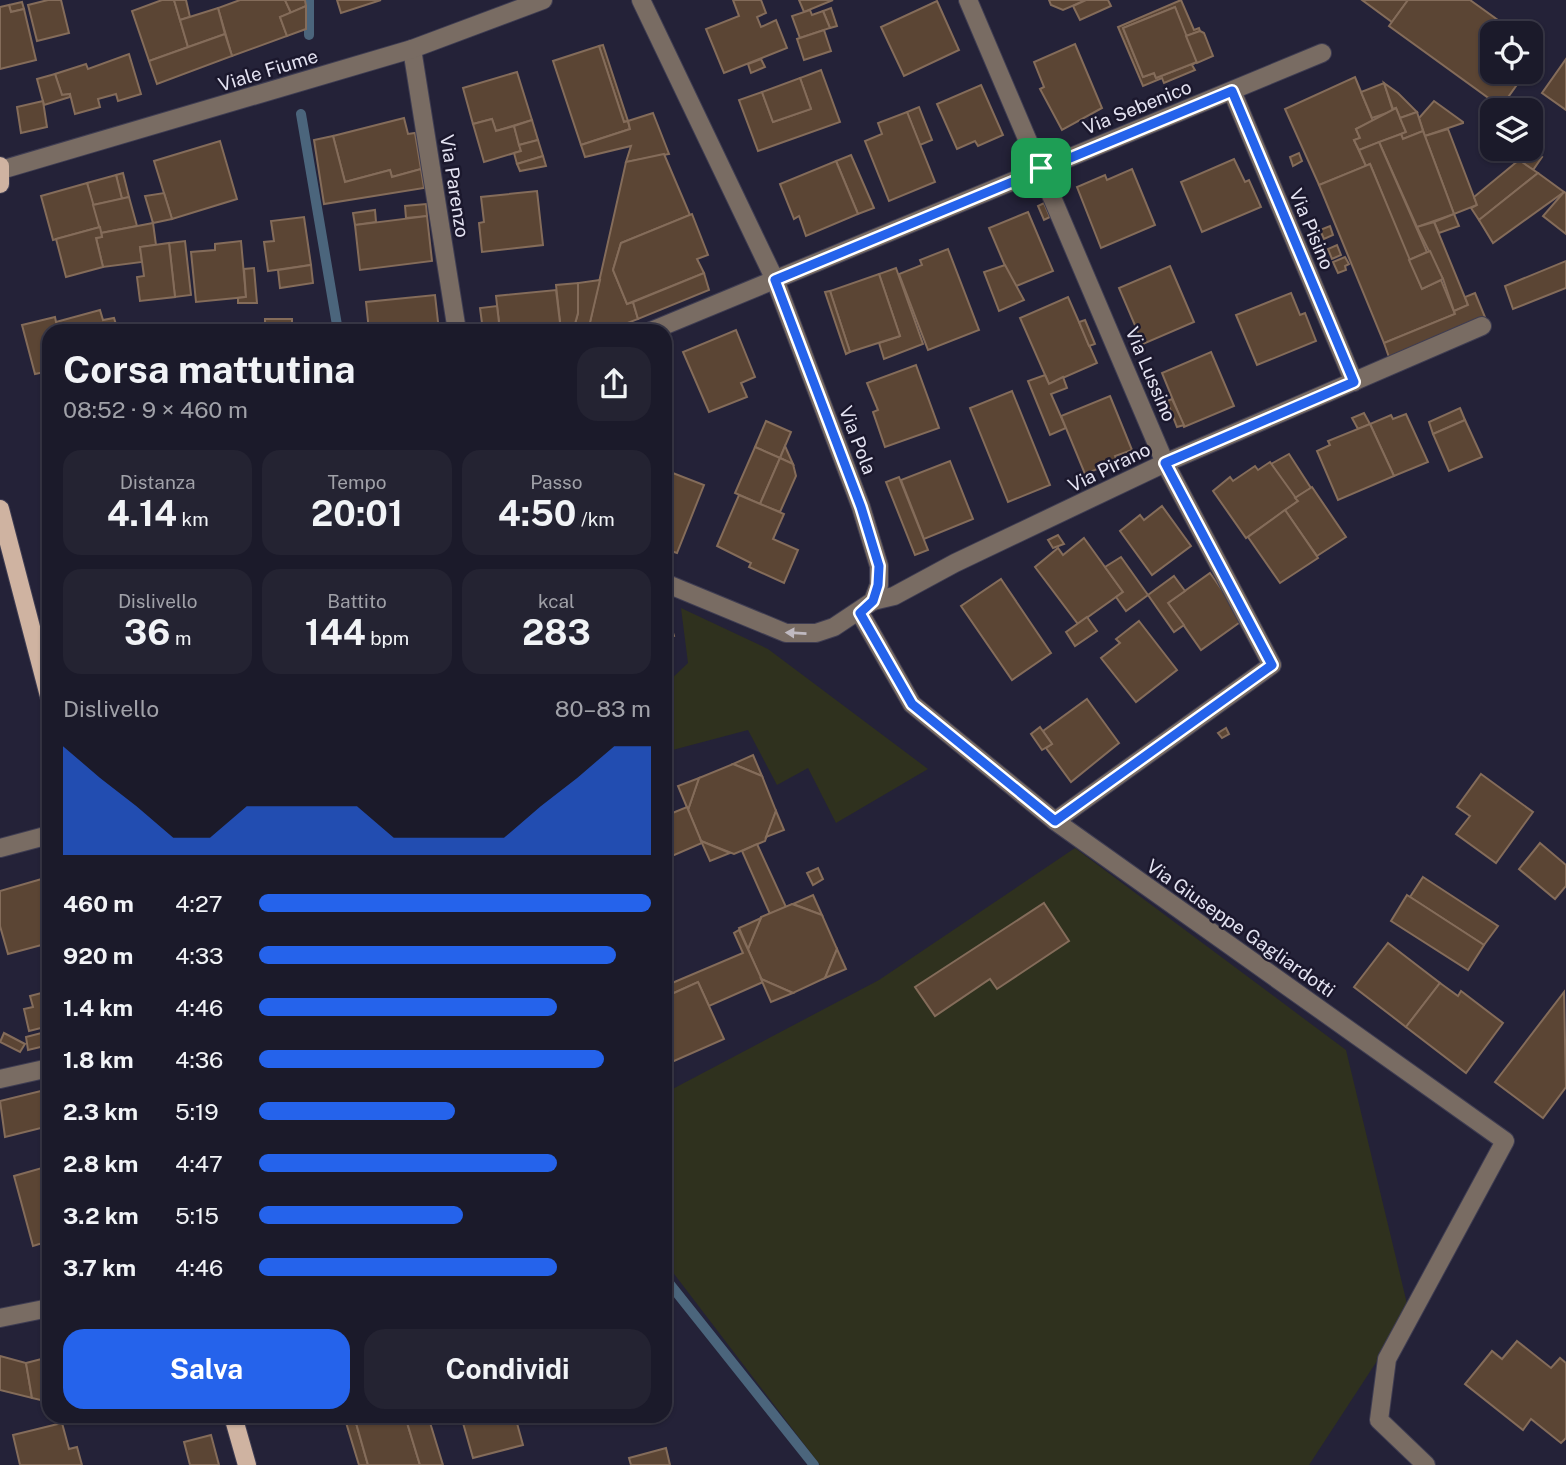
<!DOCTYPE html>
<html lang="it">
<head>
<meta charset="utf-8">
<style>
  :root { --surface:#1b1a2a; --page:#242332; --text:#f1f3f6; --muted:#a0a1a8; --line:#393847; --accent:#2563eb }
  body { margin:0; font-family:"Public Sans",sans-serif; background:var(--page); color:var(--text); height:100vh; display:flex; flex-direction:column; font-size:26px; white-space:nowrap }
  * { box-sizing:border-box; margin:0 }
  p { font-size:23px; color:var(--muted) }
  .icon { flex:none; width:38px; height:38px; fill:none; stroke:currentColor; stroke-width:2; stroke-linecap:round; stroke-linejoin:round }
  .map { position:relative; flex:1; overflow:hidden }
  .sheet { position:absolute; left:42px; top:324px; width:630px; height:1099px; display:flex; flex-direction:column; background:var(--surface); border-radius:21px; box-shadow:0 2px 5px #0004,0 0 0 2px var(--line) }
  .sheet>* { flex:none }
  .controls { position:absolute; left:1480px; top:21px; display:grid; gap:14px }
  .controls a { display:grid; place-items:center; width:63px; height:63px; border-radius:14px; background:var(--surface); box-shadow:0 2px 5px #0004,0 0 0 2px var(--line); font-size:35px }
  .pin { position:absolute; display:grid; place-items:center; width:60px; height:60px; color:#fff; margin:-30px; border-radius:14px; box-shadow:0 4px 10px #0006 }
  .round { display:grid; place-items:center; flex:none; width:74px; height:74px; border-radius:21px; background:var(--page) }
  .summary { display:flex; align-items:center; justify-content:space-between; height:119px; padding:0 21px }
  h1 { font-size:38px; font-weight:700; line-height:52px }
  .metrics { display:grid; grid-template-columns:repeat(3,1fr); gap:10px; height:119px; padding:7px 21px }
  .metrics div { display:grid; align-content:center; border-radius:18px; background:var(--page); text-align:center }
  .metrics b { font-size:35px; font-weight:700 }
  .metrics small { font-size:19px; font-weight:400 }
  .metrics p { font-size:19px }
  .chart { height:196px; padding:14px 21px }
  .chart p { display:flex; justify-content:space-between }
  .chart svg { width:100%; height:126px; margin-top:7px; fill:var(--accent); opacity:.7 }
  .cta { display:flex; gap:14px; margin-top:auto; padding:14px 21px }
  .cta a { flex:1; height:80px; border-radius:21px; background:var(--accent); color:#fff; font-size:28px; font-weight:700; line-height:80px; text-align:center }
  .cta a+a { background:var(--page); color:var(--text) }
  ul { padding:0 21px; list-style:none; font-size:23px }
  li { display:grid; grid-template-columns:112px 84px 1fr; align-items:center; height:52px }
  li i { height:18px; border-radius:9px; background:var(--accent) }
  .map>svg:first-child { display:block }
</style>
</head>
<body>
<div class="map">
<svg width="1566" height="1465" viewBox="0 0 1566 1465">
  <rect width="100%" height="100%" fill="#242238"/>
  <g fill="#2f311e">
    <polygon points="681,608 768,649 928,769 836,823 808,768 777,785 748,730 665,752 665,685 688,663"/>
    <polygon points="1075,848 1346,1050 1409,1312 1309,1465 820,1465 665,1262 665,1093 879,980"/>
  </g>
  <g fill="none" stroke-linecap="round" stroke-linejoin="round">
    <g stroke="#4b657c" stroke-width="10">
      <polyline points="309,35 309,0"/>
      <polyline points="301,114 338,331"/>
      <polyline points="665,1278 814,1465"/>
    </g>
  </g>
  <g fill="#5b4534" stroke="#846c5a" stroke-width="2">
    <polygon points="48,0 61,0 69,33 37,41 28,5"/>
    <polygon points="162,0 174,0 188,47 149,61 132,11"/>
    <polygon points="174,0 186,0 190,17 180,20"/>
    <polygon points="240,0 285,0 291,13 280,17 287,36 232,56 218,8"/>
    <polygon points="285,0 305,0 306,6 291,13"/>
    <polygon points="337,0 381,0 341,13"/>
    <polygon points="733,0 761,0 766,13 757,17 761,27 776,20 787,48 724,73 706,29 739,16"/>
    <polygon points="799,0 833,0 804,12"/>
    <polygon points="1049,0 1086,0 1063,10 1051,5"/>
    <polygon points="1086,0 1108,0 1111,6 1080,20 1073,6"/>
    <polygon points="1181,0 1194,30 1199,28 1200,31 1186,36 1175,7 1123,28 1143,77 1154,73 1156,78 1197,62 1192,65 1195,70 1164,83 1162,78 1143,86 1118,27"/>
    <polygon points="1362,0 1408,0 1392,22"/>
    <polygon points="1408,0 1470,0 1516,33 1493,33 1493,72 1526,72 1501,107 1389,26"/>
    <polygon points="937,1 959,50 904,76 881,27"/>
    <polygon points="22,2 24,9 11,12 9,5"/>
    <polygon points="9,5 11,12 24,9 36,60 0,69 0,7"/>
    <polygon points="306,6 306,29 287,36 280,17"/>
    <polygon points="1175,7 1197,62 1156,78 1154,73 1143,77 1123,28"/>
    <polygon points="218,8 225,34 188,47 180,20"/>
    <polygon points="831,8 837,26 830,28 823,11"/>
    <polygon points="810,10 812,15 823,11 830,28 800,38 792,16"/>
    <polygon points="824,30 831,51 804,60 797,39"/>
    <polygon points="1200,31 1204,33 1213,56 1197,63 1186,36"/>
    <polygon points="225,34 232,56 157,84 149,61"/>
    <polygon points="1075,44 1102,108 1062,130 1040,89 1044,87 1034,62"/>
    <polygon points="1531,44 1541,51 1531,64"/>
    <polygon points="603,45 628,121 624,122 599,46"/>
    <polygon points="599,46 624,122 628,121 630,129 581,145 553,61"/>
    <polygon points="129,54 141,94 118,101 116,94 98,99 100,107 75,114 70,94 62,95 55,74 86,64 88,69"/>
    <polygon points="761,59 765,67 751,73 748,64"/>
    <polygon points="1566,59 1566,110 1542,93"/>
    <polygon points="821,70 840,122 758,151 739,100 762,92 773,122 811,109 800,78"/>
    <polygon points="517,72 532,120 496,131 492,119 473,124 463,88"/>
    <polygon points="55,74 62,95 70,94 70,97 44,105 37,79"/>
    <polygon points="1355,77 1373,121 1356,129 1360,138 1354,140 1366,166 1319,185 1285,109"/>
    <polygon points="800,78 811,109 773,122 762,92"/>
    <polygon points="1384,83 1393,111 1372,118 1361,92"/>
    <polygon points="1384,83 1398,93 1417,112 1400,118 1396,108 1393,109"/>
    <polygon points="981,85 1003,135 978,146 975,141 957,149 937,104"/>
    <polygon points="1179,88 1181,95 1172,98 1170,92"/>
    <polygon points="43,101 47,127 21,133 17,107"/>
    <polygon points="1434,101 1463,122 1463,123 1425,136 1419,118"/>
    <polygon points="919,107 932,140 920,145 907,112"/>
    <polygon points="1396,108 1406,132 1359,150 1354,140 1360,138 1356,129"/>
    <polygon points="907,112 935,182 889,201 865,141 882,134 878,123"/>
    <polygon points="1417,112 1423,131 1403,139 1401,134 1406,132 1400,118"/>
    <polygon points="653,113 669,154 626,162 631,146 585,157 581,145 630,129 628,121"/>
    <polygon points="404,118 408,134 415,133 421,169 392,177 390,170 345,182 333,136"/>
    <polygon points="492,119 496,131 514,126 521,151 484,162 473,124"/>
    <polygon points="532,120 538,140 519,145 514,126"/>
    <polygon points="1448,129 1477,205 1454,214 1425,136"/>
    <polygon points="1423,131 1454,214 1417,227 1379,142 1401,134 1403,139"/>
    <polygon points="333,136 345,182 390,170 392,177 421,169 424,188 324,204 314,140"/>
    <polygon points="538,140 543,156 517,164 514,153 521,151 519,145"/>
    <polygon points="220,141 237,199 172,219 154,161"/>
    <polygon points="1379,142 1427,252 1409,260 1370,164 1366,166 1359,150"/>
    <polygon points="1502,149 1529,149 1542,157 1533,170"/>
    <polygon points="1299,153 1302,161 1293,166 1290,157"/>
    <polygon points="664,154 690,215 621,243 613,270 627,304 633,302 638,319 607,331 588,331 626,162"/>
    <polygon points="851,155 874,208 858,214 836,161"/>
    <polygon points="543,156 546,166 520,171 517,164"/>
    <polygon points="1234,159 1245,182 1249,180 1261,207 1202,232 1181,182"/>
    <polygon points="1519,160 1538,173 1479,220 1471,208 1477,205 1474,197"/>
    <polygon points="836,161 858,214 806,236 799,216 794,219 780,184"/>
    <polygon points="1370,164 1422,289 1441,280 1455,314 1384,343 1319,185"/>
    <polygon points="1132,169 1155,225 1101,248 1077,187 1105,175 1107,180"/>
    <polygon points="123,173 129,197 122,199 116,175"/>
    <polygon points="1538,173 1564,192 1493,243 1479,220"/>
    <polygon points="116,175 122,199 93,205 87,183"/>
    <polygon points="87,183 100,227 53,240 41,196"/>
    <polygon points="537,191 543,245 482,252 479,223 484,222 481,197"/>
    <polygon points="1564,192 1566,193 1566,234 1543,216"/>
    <polygon points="164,193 172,219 153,223 145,196"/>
    <polygon points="129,197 137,226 101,233 93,205"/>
    <polygon points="1044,203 1050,217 1044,220 1038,206"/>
    <polygon points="426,204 427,216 406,218 405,206"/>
    <polygon points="375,210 376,222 355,225 353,213"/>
    <polygon points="1028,212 1053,271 1014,287 989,228"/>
    <polygon points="692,214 708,255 697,259 704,273 627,304 613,270 621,243"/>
    <polygon points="1454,214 1459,226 1439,233 1434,222"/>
    <polygon points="427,216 432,261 360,270 355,225"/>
    <polygon points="304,217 311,265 268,271 264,242 274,241 271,221"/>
    <polygon points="1434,222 1468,305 1454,311 1443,279 1417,227"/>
    <polygon points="153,223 156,245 140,247 142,262 103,267 96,238 102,237 101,233"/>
    <polygon points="1330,226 1333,235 1324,239 1320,230"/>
    <polygon points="100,227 102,237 96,238 103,267 66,277 56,239"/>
    <polygon points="185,241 191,295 175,297 169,243"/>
    <polygon points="241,241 246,297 196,302 191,252 215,250 215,244"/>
    <polygon points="169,243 175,297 140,301 137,277 144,276 140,247"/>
    <polygon points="1337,245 1341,255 1332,259 1328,249"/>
    <polygon points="948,249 979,330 928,350 899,274 922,265 920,260"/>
    <polygon points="1430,251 1443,279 1422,289 1409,260"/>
    <polygon points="1345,257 1349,264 1345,266 1346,270 1338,273 1333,262"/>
    <polygon points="1566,261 1566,288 1513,309 1505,286"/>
    <polygon points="311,265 313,283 280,288 278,270"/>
    <polygon points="1005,265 1024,300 999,311 984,272"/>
    <polygon points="1170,266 1194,322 1143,344 1119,288"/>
    <polygon points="254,268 257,303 238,303 238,298 246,297 244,269"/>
    <polygon points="896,268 923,344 884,359 879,343 900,336 879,274"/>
    <polygon points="704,273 709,290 638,319 633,302"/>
    <polygon points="879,274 900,336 850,352 830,291"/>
    <polygon points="600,280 588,331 573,331 578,313 578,283"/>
    <polygon points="578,283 578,313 573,331 561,331 556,285"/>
    <polygon points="556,290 561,331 500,331 496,296"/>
    <polygon points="830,291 850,352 846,354 825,292"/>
    <polygon points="1291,293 1300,315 1305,313 1316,341 1257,365 1236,315"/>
    <polygon points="1475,293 1487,322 1390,360 1384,343 1455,314 1454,311 1468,305 1465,297"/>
    <polygon points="435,295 439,331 369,331 366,302"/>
    <polygon points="1068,297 1097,363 1049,384 1020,318"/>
    <polygon points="497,306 500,331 483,331 480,308"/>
    <polygon points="100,310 103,320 114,318 118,331 49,331 49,371 35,374 22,325 55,317 56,322"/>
    <rect x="265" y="319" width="27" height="12"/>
    <polygon points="1085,320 1095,344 1089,346 1079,322"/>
    <polygon points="736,330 755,377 741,383 747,397 709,412 683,352"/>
    <polygon points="1211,352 1234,406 1184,427 1162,373"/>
    <polygon points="916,365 939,428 885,447 873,412 878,410 867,383"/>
    <polygon points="1045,375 1049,384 1063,377 1067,388 1051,394 1066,428 1050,435 1028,381"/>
    <polygon points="1012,391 1050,485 1008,502 970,408"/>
    <polygon points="1110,396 1132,450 1115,456 1117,461 1085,474 1061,416"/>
    <polygon points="1172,399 1184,425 1177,427 1167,401"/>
    <polygon points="1460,408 1465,420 1433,434 1429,422"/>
    <polygon points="1364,413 1370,424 1358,429 1352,418"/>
    <polygon points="1406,414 1428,462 1394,476 1370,424 1391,415 1393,419"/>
    <polygon points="1465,420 1482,457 1449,471 1433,434"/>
    <polygon points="766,421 791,432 780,458 755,447"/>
    <polygon points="1370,424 1394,476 1338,500 1317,451 1330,445 1328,441"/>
    <polygon points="785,446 793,464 780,458"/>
    <polygon points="755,447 780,458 760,504 735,493"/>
    <polygon points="1289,454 1311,488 1295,498 1271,464"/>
    <polygon points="780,458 793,464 796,476 780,512 760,504"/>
    <polygon points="950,461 973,519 924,539 901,480"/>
    <polygon points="1270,462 1298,501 1246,538 1213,491 1230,477 1233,481 1255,466 1258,470"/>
    <polygon points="665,470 704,485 677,553 665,549"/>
    <polygon points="899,477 928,550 915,555 886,482"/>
    <polygon points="1312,487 1346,537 1317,556 1285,510 1298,501 1295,498"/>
    <polygon points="739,495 784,514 773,539 798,550 784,583 749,567 751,563 717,546"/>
    <polygon points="1162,506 1191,546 1152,575 1120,531 1140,515 1144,520"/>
    <polygon points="1285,510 1318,558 1280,583 1248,537"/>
    <polygon points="1058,535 1064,544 1053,548 1048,540"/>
    <polygon points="1084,538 1123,592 1078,624 1035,567 1058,548 1063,555"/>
    <polygon points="1121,557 1148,595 1126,611 1116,597 1123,592 1105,567"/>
    <polygon points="1210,573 1243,620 1201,650 1168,603"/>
    <polygon points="1174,576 1185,591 1168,603 1184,625 1174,632 1148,595"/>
    <polygon points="1001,579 1051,653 1012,680 961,606"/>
    <polygon points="666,611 674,636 669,638 672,650 665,653"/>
    <polygon points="1087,617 1097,631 1075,646 1066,632"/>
    <polygon points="1139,621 1177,670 1136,702 1101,658 1120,643 1116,639"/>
    <polygon points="1087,699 1119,743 1071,782 1046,748 1052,744 1043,731"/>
    <polygon points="1040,727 1052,744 1042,750 1031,734"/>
    <polygon points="1226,728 1229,734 1222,738 1218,733"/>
    <polygon points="753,755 762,776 733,764"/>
    <polygon points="733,764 762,776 776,811 765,841 734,854 701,841 688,810 699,778"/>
    <polygon points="1481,774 1533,812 1496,863 1456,834 1470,816 1457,807"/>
    <polygon points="699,778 688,810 678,786"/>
    <polygon points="687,807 702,843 665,859 665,816"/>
    <polygon points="776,811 784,830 766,837"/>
    <polygon points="701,841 730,853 710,861"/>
    <polygon points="1540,843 1566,865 1566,886 1555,899 1519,869"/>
    <polygon points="757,844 786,907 770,914 742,851"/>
    <polygon points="818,868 823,879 813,885 807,873"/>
    <polygon points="1423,877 1498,926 1484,945 1410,897"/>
    <polygon points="45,878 49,892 49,943 8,954 0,926 0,891"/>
    <polygon points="813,895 822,915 793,904"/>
    <polygon points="1407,895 1484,945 1468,970 1391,921"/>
    <polygon points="1044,903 1069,941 997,989 990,979 935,1016 915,987"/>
    <polygon points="792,904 822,915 837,949 825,978 793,993 761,979 748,949 761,917"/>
    <polygon points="761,918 748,949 739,928"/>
    <polygon points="739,930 763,982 709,1006 698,982 665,997 665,986 743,953 734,933"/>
    <polygon points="1388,943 1440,983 1406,1027 1354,987"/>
    <polygon points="837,949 846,969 825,978"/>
    <polygon points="761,979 793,993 771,1002"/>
    <polygon points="698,982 724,1039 665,1065 665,997"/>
    <polygon points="1440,983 1458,996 1461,991 1503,1023 1466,1073 1406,1027"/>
    <polygon points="49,991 49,1026 29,1031 24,1009 33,1007 30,996"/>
    <polygon points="1564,992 1566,1087 1543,1118 1495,1082"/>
    <polygon points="49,1031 49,1045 28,1050 26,1037"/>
    <polygon points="4,1033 25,1044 20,1052 0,1042"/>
    <polygon points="49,1089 49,1126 5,1137 0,1101"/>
    <polygon points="49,1166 49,1241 33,1246 14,1176"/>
    <polygon points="1517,1341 1551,1368 1560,1358 1566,1363 1566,1438 1561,1443 1531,1419 1523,1430 1465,1384 1492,1351 1502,1359"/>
    <polygon points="0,1356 26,1363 32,1398 0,1390"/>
    <polygon points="49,1357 49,1402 32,1398 26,1363"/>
    <polygon points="344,1416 354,1416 368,1465 359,1465"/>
    <polygon points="354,1416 405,1416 420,1465 368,1465"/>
    <polygon points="405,1416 428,1416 443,1465 420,1465"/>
    <polygon points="461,1416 515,1416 523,1445 473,1458"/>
    <polygon points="62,1423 69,1449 77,1447 82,1465 20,1465 13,1435"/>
    <polygon points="211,1435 219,1465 190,1465 184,1442"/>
    <polygon points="666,1448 670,1465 631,1465 629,1458"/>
  </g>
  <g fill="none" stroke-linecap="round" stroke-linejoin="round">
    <defs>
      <g id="minor">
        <polyline points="641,0 775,280 861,507 879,566 879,585 873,601 834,627 816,633 786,633 665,583"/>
        <polyline points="968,0 1165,463 1272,665 1055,821"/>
        <polyline points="412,49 457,331"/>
        <polyline points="1232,91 1354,382"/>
        <polyline points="1,170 412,49 543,0"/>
        <polyline points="651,331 1322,53"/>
        <polyline points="873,601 894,596 955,563 1165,463 1482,326"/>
        <polyline points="860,613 912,704 1055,821 1505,1141 1387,1359 1379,1420 1426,1465"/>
        <polyline points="0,848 49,835"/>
        <polyline points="0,1079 49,1068"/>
        <polyline points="0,1318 49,1308"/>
      </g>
      <g id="major">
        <polyline points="0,166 0,184"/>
        <polyline points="0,509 49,696"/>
        <polyline points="233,1416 247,1465"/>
      </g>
    </defs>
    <use href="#minor" stroke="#3f3d52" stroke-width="20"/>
    <use href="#major" stroke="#3f3d52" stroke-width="20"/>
    <use href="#minor" stroke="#796c63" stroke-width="18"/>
    <use href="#major" stroke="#cfb3a1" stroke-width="18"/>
  </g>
  <defs><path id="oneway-solid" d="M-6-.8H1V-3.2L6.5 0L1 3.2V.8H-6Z" transform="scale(1.75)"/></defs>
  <use fill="#bfb9c0" href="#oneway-solid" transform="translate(796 633) rotate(-177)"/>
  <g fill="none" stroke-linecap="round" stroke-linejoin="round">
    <defs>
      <polygon id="route" points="1232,91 1354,382 1165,463 1272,665 1055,821 912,704 860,613 873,601 878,585 879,566 861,507 775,280"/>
    </defs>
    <use href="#route" stroke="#fff" stroke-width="14"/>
    <use href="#route" stroke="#2563eb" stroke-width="9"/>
  </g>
  <g text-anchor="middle" stroke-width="5" stroke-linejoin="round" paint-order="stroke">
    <g font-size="19" fill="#e4e3f2" stroke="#1b182d">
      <text transform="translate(268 70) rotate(-17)" y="7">Viale Fiume</text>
      <text transform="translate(1137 107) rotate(-22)" y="7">Via Sebenico</text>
      <text transform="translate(455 186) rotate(81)" y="7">Via Parenzo</text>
      <text transform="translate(1312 229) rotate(67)" y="7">Via Pisino</text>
      <text transform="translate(1151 374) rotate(67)" y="7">Via Lussino</text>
      <text transform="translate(858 440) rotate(69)" y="7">Via Pola</text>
      <text transform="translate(1109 467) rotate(-26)" y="7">Via Pirano</text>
      <text transform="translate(1241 928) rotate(35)" y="7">Via Giuseppe Gagliardotti</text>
    </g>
  </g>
</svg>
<div class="controls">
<a><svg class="icon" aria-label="locate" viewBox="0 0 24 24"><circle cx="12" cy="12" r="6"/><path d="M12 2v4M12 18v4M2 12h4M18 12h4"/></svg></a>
<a><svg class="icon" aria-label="layers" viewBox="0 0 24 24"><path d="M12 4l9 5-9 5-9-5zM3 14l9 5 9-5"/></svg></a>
</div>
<div class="pin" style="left:1041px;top:168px;background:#1e9e55"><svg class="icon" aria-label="arrive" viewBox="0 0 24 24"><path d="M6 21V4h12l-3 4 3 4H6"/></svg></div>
<section class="sheet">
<div class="summary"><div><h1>Corsa mattutina</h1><p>08:52 · 9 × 460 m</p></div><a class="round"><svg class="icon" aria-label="share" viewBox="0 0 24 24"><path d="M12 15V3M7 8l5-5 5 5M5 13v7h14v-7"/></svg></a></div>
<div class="metrics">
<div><p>Distanza</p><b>4.14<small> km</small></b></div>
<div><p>Tempo</p><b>20:01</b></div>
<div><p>Passo</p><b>4:50<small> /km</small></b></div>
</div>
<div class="metrics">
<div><p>Dislivello</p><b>36<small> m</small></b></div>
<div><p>Battito</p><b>144<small> bpm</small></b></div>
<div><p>kcal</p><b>283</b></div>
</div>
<div class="chart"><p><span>Dislivello</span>80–83 m</p>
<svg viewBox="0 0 160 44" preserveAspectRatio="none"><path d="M0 44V6L10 17L20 27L30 38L40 38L50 27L60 27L70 27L80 27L90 38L100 38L110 38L120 38L130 27L140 17L150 6L160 6V44z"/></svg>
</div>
<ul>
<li><b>460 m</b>4:27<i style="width:100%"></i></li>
<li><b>920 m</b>4:33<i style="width:91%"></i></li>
<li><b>1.4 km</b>4:46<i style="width:76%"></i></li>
<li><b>1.8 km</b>4:36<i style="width:88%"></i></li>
<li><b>2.3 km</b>5:19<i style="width:50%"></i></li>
<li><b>2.8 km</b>4:47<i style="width:76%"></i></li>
<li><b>3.2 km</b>5:15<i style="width:52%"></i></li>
<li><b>3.7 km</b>4:46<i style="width:76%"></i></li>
</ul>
<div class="cta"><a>Salva</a><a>Condividi</a></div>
</section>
</div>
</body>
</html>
